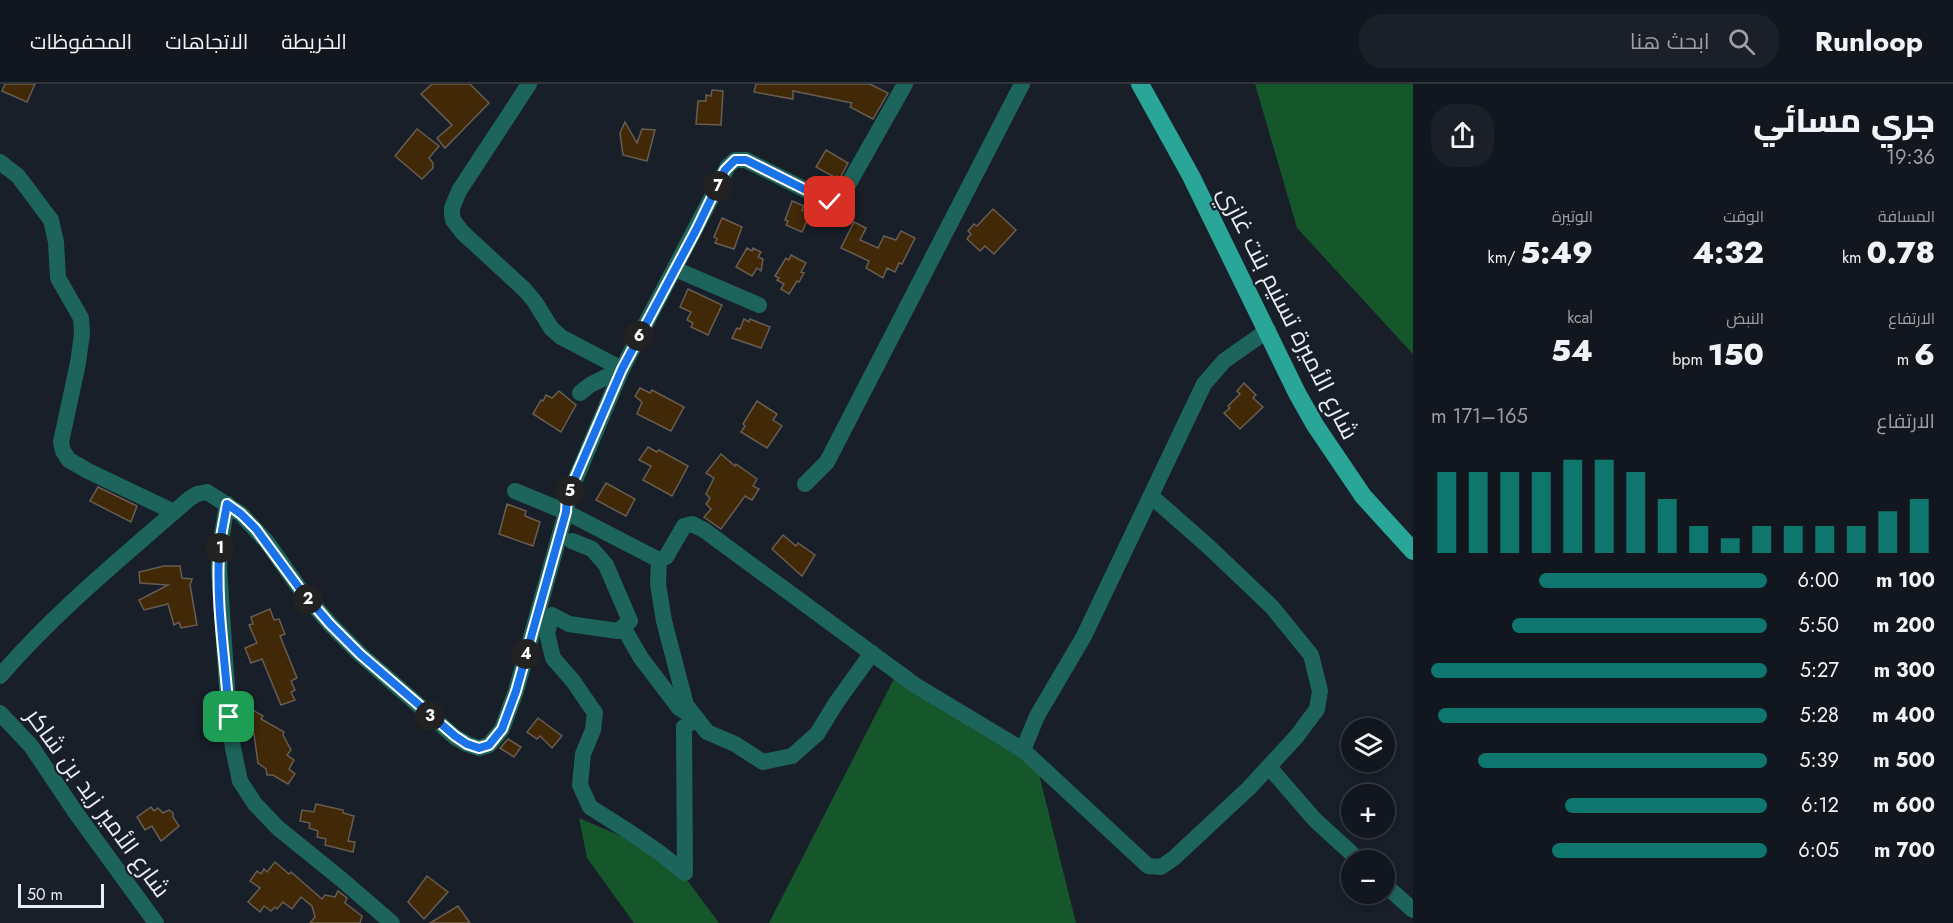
<!DOCTYPE html>
<html lang="ar">
<head>
<meta charset="utf-8">
<style>
  :root { --surface:#12171f; --page:#1b2028; --text:#f1f3f6; --muted:#9c9fa4; --line:#31363d; --accent:#0f766e }
  body { margin:0; font-family:Jost,Cairo,sans-serif; background:var(--page); color:var(--text); direction:rtl; height:100vh; display:flex; flex-direction:column; font-size:22px; white-space:nowrap }
  * { box-sizing:border-box; margin:0 }
  p { font-size:20px; color:var(--muted) }
  .icon { flex:none; width:33px; height:33px; fill:none; stroke:currentColor; stroke-width:2; stroke-linecap:round; stroke-linejoin:round }
  .map { position:relative; flex:1; overflow:hidden; direction:ltr }
  .sheet { display:flex; flex-direction:column; background:var(--surface); width:540px }
  .sheet>* { flex:none }
  .tools { position:absolute; left:1341px; top:634px; display:grid; gap:12px }
  .tools a { display:grid; place-items:center; width:54px; height:54px; border-radius:50%; background:var(--surface); box-shadow:0 3px 9px #0003,0 0 0 2px var(--line); font-size:30px }
  .scale { position:absolute; left:18px; bottom:15px; width:86px; box-sizing:border-box; padding-left:6px; border:3px solid #e8edf4; border-top:0; font-size:16px; line-height:21px; white-space:nowrap; color:#e8edf4; -webkit-text-stroke:4px #181f29; paint-order:stroke }
  .pin { position:absolute; display:grid; place-items:center; width:51px; height:51px; color:#fff; margin:-26px; border-radius:12px; box-shadow:0 3px 9px #0006 }
  .km { position:absolute; width:30px; height:30px; margin:-15px; border-radius:50%; background:#222; color:#fff; font-size:16px; line-height:30px; text-align:center }
  .round { display:grid; place-items:center; flex:none; width:63px; height:63px; border-radius:24px; background:var(--page) }
  .head { display:flex; align-items:center; justify-content:space-between; height:102px; padding:0 18px }
  h1 { font-size:33px; font-weight:800; line-height:45px }
  .stats { display:grid; grid-template-columns:repeat(3,1fr); gap:9px; height:102px; padding:6px 18px }
  .stats div { display:grid; align-content:center }
  .stats b { font-size:30px; font-weight:800 }
  .stats small { font-size:16px; font-weight:400 }
  .stats p { font-size:16px }
  .chart { height:168px; padding:12px 18px }
  .chart p { display:flex; justify-content:space-between }
  .chart svg { width:100%; height:108px; margin-top:6px; stroke:var(--accent); stroke-width:6 }
  ul { padding:0 18px; list-style:none; font-size:20px }
  li { display:grid; grid-template-columns:96px 72px 1fr; align-items:center; height:45px }
  li i { height:15px; border-radius:8px; background:var(--accent) }
  header { display:flex; align-items:center; gap:36px; box-sizing:border-box; height:84px; padding:0 30px; background:var(--surface); border-bottom:2px solid var(--line) }
  header strong { font-size:28px }
  nav { display:flex; gap:33px; margin-inline-start:auto; font-size:21px }
  .search { width:420px; height:54px; background:var(--page); display:flex; align-items:center; gap:15px; box-sizing:border-box; padding:0 21px; border-radius:24px; color:var(--muted); font-size:22px }
  main { display:flex; flex:1; min-height:0 }
  .map>svg:first-child { display:block }
</style>
</head>
<body>
<header>
<strong>Runloop</strong>
<div class="search"><svg class="icon" aria-label="search" viewBox="0 0 24 24"><circle cx="10" cy="10" r="6"/><path d="M15 15l6 6"/></svg>ابحث هنا</div>
<nav><a>الخريطة</a><a>الاتجاهات</a><a>المحفوظات</a></nav>
</header>
<main>
<section class="sheet">
<div class="head"><div><h1>جري مسائي</h1><p>19:36</p></div><a class="round"><svg class="icon" aria-label="share" viewBox="0 0 24 24"><path d="M12 15V3M7 8l5-5 5 5M5 13v7h14v-7"/></svg></a></div>
<div class="stats">
<div><p>المسافة</p><b>0.78<small> km</small></b></div>
<div><p>الوقت</p><b>4:32</b></div>
<div><p>الوتيرة</p><b>5:49<small> /km</small></b></div>
</div>
<div class="stats">
<div><p>الارتفاع</p><b>6<small> m</small></b></div>
<div><p>النبض</p><b>150<small> bpm</small></b></div>
<div><p>kcal</p><b>54</b></div>
</div>
<div class="chart"><p><span>الارتفاع</span>165–171 m</p>
<svg viewBox="0 0 160 44" preserveAspectRatio="none"><path d="M5 44V11M15 44V11M25 44V11M35 44V11M45 44V6M55 44V6M65 44V11M75 44V22M85 44V33M95 44V38M105 44V33M115 44V33M125 44V33M135 44V33M145 44V27M155 44V22"/></svg>
</div>
<ul>
<li><b>100 m</b>6:00<i style="width:68%"></i></li>
<li><b>200 m</b>5:50<i style="width:76%"></i></li>
<li><b>300 m</b>5:27<i style="width:100%"></i></li>
<li><b>400 m</b>5:28<i style="width:98%"></i></li>
<li><b>500 m</b>5:39<i style="width:86%"></i></li>
<li><b>600 m</b>6:12<i style="width:60%"></i></li>
<li><b>700 m</b>6:05<i style="width:64%"></i></li>
</ul>
</section>
<div class="map">
<svg width="1413" height="839" viewBox="0 0 1413 839">
  <rect width="100%" height="100%" fill="#181f29"/>
  <g fill="#15562a">
    <polygon points="1255,0 1413,0 1413,270 1297,144"/>
    <polygon points="900,583 1037,682 1076,839 769,839"/>
    <polygon points="579,734 670,773 719,839 634,839 587,774"/>
  </g>
  <g fill="#412907" stroke="#675d52" stroke-width="1.5">
    <polygon points="5,0 35,0 27,18 2,7"/>
    <polygon points="432,0 470,0 489,19 445,64 437,54 452,41 421,10"/>
    <polygon points="756,0 870,0 888,9 873,35 850,23 852,19 793,7 793,15 754,8"/>
    <polygon points="712,6 723,7 721,41 696,40 698,17 706,17 706,11 711,12"/>
    <polygon points="625,38 637,59 642,45 655,46 647,77 623,71 620,49"/>
    <polygon points="417,45 439,62 429,74 433,79 433,84 422,95 395,72"/>
    <polygon points="826,66 848,79 840,94 837,92 836,94 816,83"/>
    <polygon points="792,117 804,122 802,126 810,130 802,148 786,141 788,137 785,136"/>
    <polygon points="993,125 1016,146 994,170 985,162 980,167 967,155 971,150 968,147 974,140 977,142"/>
    <polygon points="722,134 742,143 734,165 715,159 717,155 714,153"/>
    <polygon points="854,138 866,144 860,156 878,164 884,152 896,156 901,147 915,154 902,180 899,179 895,188 887,184 883,194 866,184 869,177 841,164"/>
    <polygon points="747,164 752,167 753,164 761,168 758,173 763,175 761,187 757,184 752,192 736,183"/>
    <polygon points="791,171 806,179 801,188 804,189 799,198 797,197 789,210 781,205 784,200 777,196 779,194 775,192 786,174 789,176"/>
    <polygon points="688,205 722,221 708,251 691,243 693,239 687,236 691,228 680,223"/>
    <polygon points="744,235 749,238 750,235 770,243 761,264 732,254 737,244 740,245"/>
    <polygon points="1244,299 1256,311 1253,314 1263,323 1240,345 1224,329 1230,324 1228,322 1240,310 1237,307"/>
    <polygon points="640,304 650,309 652,306 684,323 671,347 637,330 642,318 635,312"/>
    <polygon points="559,307 576,321 561,348 533,330 541,316 543,317 546,311 552,314"/>
    <polygon points="757,317 777,330 773,336 782,342 767,364 741,348 745,342 743,340"/>
    <polygon points="648,363 657,368 659,366 688,382 672,412 643,396 651,382 639,376"/>
    <polygon points="721,370 735,382 736,380 757,395 753,402 759,405 752,416 745,412 721,445 704,433 711,425 706,420 710,414 706,410 714,394 706,389"/>
    <polygon points="606,399 635,415 626,432 596,416"/>
    <polygon points="98,403 137,422 131,438 90,417"/>
    <polygon points="507,420 526,427 525,432 540,438 533,462 499,450"/>
    <polygon points="783,451 796,462 798,459 815,471 802,492 772,465"/>
    <polygon points="164,482 180,482 182,494 192,495 190,501 197,541 181,544 179,538 174,541 168,520 144,526 139,516 168,501 140,499 139,488"/>
    <polygon points="270,525 274,536 279,535 285,550 280,552 297,594 291,597 295,606 291,608 295,616 281,621 262,575 251,579 245,564 257,559 249,541 253,540 251,533"/>
    <polygon points="251,625 263,632 261,635 284,648 283,651 291,666 287,671 294,676 289,685 295,690 288,700 273,691 267,691 266,685 258,679 254,650 242,650 239,626"/>
    <polygon points="538,634 562,652 552,664 540,652 537,655 527,648"/>
    <polygon points="508,655 521,663 514,673 500,664"/>
    <polygon points="316,720 343,726 343,729 354,732 348,757 355,758 353,768 325,761 326,755 317,753 318,747 309,744 310,739 300,737 302,726 314,728"/>
    <polygon points="151,723 154,727 158,724 163,729 169,726 173,729 173,733 179,742 161,757 152,742 145,746 137,733"/>
    <polygon points="275,778 289,790 291,788 322,815 325,811 335,813 338,807 347,814 345,819 362,832 360,839 310,839 315,833 312,822 301,813 292,825 283,818 277,825 275,823 271,827 264,822 260,828 248,818 260,804 250,797 257,787 261,790 264,785 267,788"/>
    <polygon points="427,792 448,808 424,835 408,818"/>
    <polygon points="458,822 470,839 430,839"/>
  </g>
  <g fill="none" stroke-linecap="round" stroke-linejoin="round">
    <g stroke="#1d655c" stroke-width="16">
      <polyline points="529,0 459,107 452,124 452,130 453,136 462,148 525,206 535,218 551,244 561,253 622,285"/>
      <polyline points="0,78 18,92 51,136 56,158 58,194 81,234 82,250 78,279 61,358 63,367 69,376 88,387 174,428"/>
      <polyline points="675,185 759,221"/>
      <polyline points="580,309 590,301 622,285"/>
      <polyline points="805,400 827,378 1022,0"/>
      <polyline points="515,407 566,428 568,413 622,285 728,82 735,76 746,76 830,118 835,118 840,115 905,0"/>
      <polyline points="227,420 221,457 219,484 229,633 233,664 240,697 255,720 278,744 341,795 392,839"/>
      <polyline points="572,457 592,465 606,481 630,537 618,547 569,540 552,531 547,549 553,574 573,597 595,629 593,646 583,670 580,701 590,723 631,749 660,769 685,789 684,643 697,635 679,624 641,574 623,543"/>
      <polyline points="659,476 658,500 664,537 686,621 707,648 735,660 763,678 792,672 817,650 836,619 872,569"/>
      <path d="M0 592C57 526 124 472 189 415L197 410 207 408 241 430 267 458 300 505 330 540 360 570 455 653 467 660 479 664 489 661 502 645 516 607 566 428 659 476 666 473 684 442 692 440 704 446 915 601 1023 666 1037 632 1084 552 1204 300 1224 277 1268 246"/>
      <polyline points="0,629 31,662 76,729 156,839"/>
      <polyline points="1023,666 1148,782 1161,783 1174,774 1249,704 1297,652 1317,625 1320,607 1311,571 1272,523 1209,463 1151,412"/>
      <polyline points="1269,683 1315,736 1360,777"/>
      <polyline points="1384,800 1413,826"/>
    </g>
    <polyline stroke="#29a698" stroke-width="18" points="1140,0 1191,92 1297,309 1315,341 1363,412 1413,467"/>
  </g>
  <g fill="none" stroke-linecap="round" stroke-linejoin="round">
    <defs>
      <path id="route" d="M229 633C226 579 216 524 219 470 220 454 224 437 227 420L241 430 256 445 300 505 330 540 360 570 455 652 467 660 479 664 489 661 502 645 516 607 566 428 567 413 622 285 696 146 725 86 735 76H746L830 118"/>
    </defs>
    <use href="#route" stroke="#fff" stroke-width="12"/>
    <use href="#route" stroke="#1a73e8" stroke-width="8"/>
  </g>
  <g text-anchor="middle" stroke-width="4.5" stroke-linejoin="round" paint-order="stroke">
    <g font-size="24" fill="#e8edf4" stroke="#181f29">
      <text transform="translate(1288 229) rotate(63)" y="8">شارع الأميرة تسنيم بنت غازي</text>
      <text transform="translate(98 719) rotate(54)" y="8">شارع الأمير زيد بن شاكر</text>
    </g>
  </g>
</svg>
<div class="tools">
<a><svg class="icon" aria-label="layers" viewBox="0 0 24 24"><path d="M12 4l9 5-9 5-9-5zM3 14l9 5 9-5"/></svg></a>
<a>+</a>
<a>−</a>
</div>
<div class="scale">50 m</div>
<div class="pin" style="left:229px;top:633px;background:#1e9e55"><svg class="icon" aria-label="arrive" viewBox="0 0 24 24"><path d="M6 21V4h12l-3 4 3 4H6"/></svg></div>
<div class="pin" style="left:830px;top:118px;background:#d93025"><svg class="icon" aria-label="check" viewBox="0 0 24 24"><path d="M5 12l5 5 9-10"/></svg></div>
<b class="km" style="left:220px;top:464px">1</b>
<b class="km" style="left:308px;top:515px">2</b>
<b class="km" style="left:430px;top:632px">3</b>
<b class="km" style="left:526px;top:570px">4</b>
<b class="km" style="left:570px;top:407px">5</b>
<b class="km" style="left:639px;top:252px">6</b>
<b class="km" style="left:718px;top:102px">7</b>
</div>
</main>
</body>
</html>
